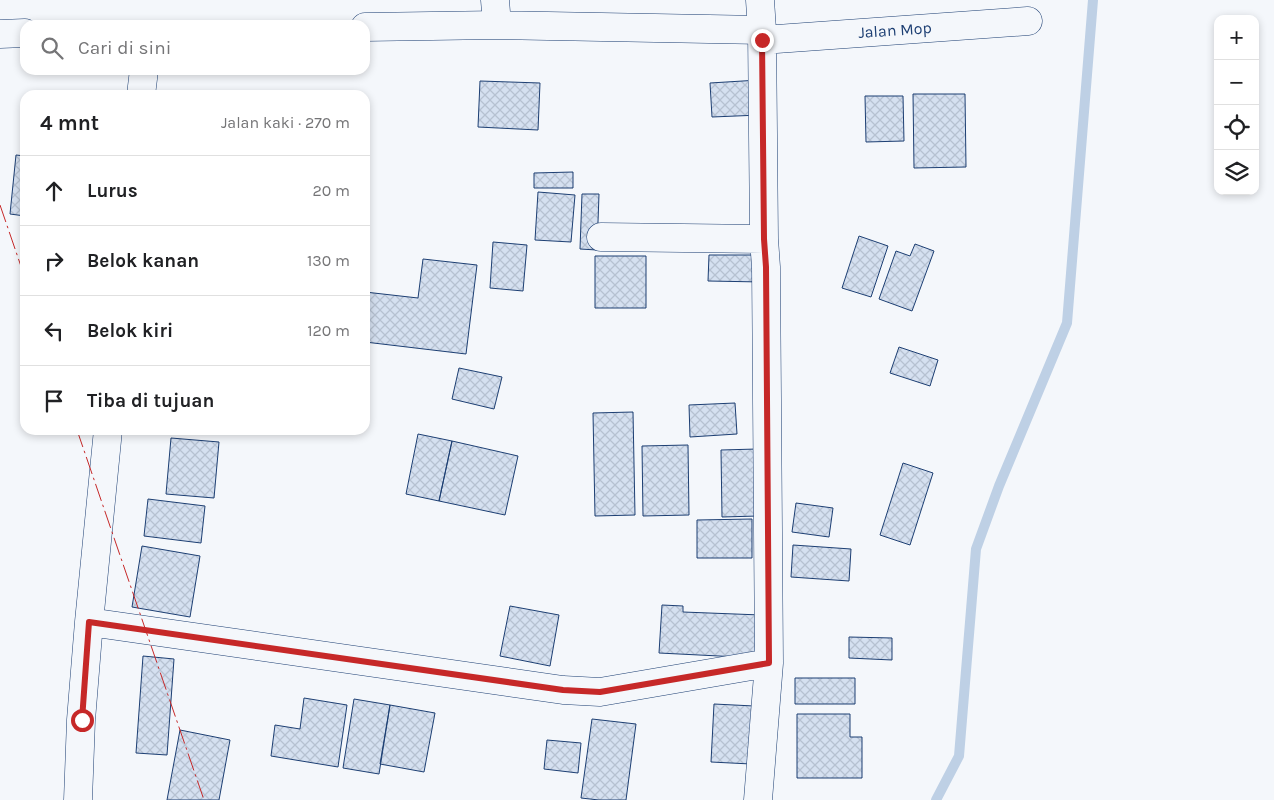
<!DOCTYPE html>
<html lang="id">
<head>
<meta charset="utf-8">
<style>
	body { margin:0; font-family:Karla,sans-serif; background:#f2f2f2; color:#202124 }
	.controls { position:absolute; right:15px; top:15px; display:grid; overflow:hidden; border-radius:10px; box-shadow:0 2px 8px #0003 }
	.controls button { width:45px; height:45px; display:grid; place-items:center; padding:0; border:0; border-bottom:1px solid #e0e0e0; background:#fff; color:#202124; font:25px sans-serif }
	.stop { position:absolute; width:15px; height:15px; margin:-11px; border:4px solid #c62828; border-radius:50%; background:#fff }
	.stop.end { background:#c62828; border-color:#fff; box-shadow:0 1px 5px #0008 }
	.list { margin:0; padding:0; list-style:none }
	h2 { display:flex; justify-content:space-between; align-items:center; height:65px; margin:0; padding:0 20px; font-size:21px }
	h2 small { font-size:16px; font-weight:400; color:#757577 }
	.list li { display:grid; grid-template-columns:32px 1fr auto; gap:15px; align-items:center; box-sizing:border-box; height:70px; padding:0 20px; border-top:1px solid #e0e0e0 }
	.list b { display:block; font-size:19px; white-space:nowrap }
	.list em { font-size:16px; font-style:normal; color:#757577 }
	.icon { flex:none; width:28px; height:28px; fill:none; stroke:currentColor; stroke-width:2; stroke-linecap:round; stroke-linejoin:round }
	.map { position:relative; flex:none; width:1274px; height:800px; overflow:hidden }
	.search { position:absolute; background:#fff; box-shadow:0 2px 8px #0003; left:20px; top:20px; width:350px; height:55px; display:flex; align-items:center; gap:12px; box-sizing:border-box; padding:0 18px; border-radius:15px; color:#757577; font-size:19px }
	.panel { position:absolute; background:#fff; box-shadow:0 2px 8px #0003; left:20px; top:90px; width:350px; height:345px; border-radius:15px }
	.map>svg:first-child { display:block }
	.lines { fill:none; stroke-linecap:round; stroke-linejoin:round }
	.stream { stroke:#bed0e5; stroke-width:10 }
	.building { fill:url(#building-cross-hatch); stroke:#1d3f73 }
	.street-casing { stroke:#1d3f73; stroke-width:29 }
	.street { stroke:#f4f7fb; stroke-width:28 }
	.power { stroke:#c62828; stroke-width:1; stroke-dasharray:18 4 2.5 4; stroke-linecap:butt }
	.route { stroke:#c62828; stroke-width:6 }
	.labels { text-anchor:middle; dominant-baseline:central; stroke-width:4; stroke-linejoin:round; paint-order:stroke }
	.street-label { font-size:16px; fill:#1d3f73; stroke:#f4f7fb }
</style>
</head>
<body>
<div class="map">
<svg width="1274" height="800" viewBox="0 0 1274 800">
	<defs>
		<pattern id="building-cross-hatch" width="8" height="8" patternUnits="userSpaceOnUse" patternTransform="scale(1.25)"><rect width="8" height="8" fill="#d5e0f0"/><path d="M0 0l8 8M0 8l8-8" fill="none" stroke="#b6c1d1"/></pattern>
	</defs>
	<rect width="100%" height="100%" fill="#f4f7fb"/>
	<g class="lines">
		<path class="stream" d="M 936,800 L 959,756 L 976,549 L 999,486 L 1067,323 L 1093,0"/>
	</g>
	<path class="building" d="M 759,80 L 760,115 L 712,117 L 710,83 Z
		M 480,81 L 540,83 L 538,130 L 478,127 Z
		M 913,94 L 965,94 L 966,167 L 914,168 Z
		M 865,96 L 903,96 L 904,141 L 866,142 Z
		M 16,155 L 25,156 L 25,216 L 10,214 Z
		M 573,172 L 573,188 L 534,188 L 534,173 Z
		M 538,192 L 575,195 L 571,242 L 535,240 Z
		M 582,194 L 599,194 L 597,250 L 580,249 Z
		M 859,236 L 888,246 L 871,297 L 842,288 Z
		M 493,242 L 527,245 L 523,291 L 490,288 Z
		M 915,244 L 934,251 L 912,311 L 879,299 L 896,251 L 910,256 Z
		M 709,255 L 763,255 L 762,282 L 708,281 Z
		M 595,256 L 646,256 L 646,308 L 595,308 Z
		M 423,259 L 477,265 L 466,354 L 365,342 L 365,292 L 418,298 Z
		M 899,347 L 938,360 L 930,386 L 890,373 Z
		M 459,368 L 502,377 L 494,409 L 452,399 Z
		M 735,403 L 737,434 L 690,437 L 689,405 Z
		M 633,412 L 635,515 L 595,516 L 593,413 Z
		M 418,434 L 452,441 L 439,501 L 406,494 Z
		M 171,438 L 219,442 L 214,498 L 166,494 Z
		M 452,441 L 518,456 L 505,515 L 439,501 Z
		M 688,445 L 689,515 L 643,516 L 642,446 Z
		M 757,449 L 758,516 L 722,517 L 721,450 Z
		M 903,463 L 933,473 L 910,545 L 880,535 Z
		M 148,499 L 205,506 L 201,543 L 144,536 Z
		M 796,503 L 833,508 L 829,537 L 792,532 Z
		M 752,519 L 752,558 L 697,558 L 697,520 Z
		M 793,545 L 851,549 L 849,581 L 791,577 Z
		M 142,546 L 200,556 L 190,617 L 132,607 Z
		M 662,605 L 683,606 L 683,612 L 761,615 L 759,658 L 659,653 Z
		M 510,606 L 559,615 L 550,666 L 500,656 Z
		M 849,637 L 892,638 L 892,660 L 849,658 Z
		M 143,656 L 174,659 L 167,755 L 136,753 Z
		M 795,678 L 855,678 L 855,704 L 795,704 Z
		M 304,698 L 347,705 L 338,767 L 271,756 L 275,725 L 300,729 Z
		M 354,699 L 390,705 L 379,774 L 343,768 Z
		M 714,704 L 754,706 L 751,764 L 711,762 Z
		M 390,705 L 435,713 L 424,772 L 380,764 Z
		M 797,714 L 850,714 L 850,737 L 862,737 L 862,778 L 797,778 Z
		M 592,719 L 636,724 L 626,800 L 599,800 L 581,798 Z
		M 180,730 L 230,740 L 219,800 L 167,800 Z
		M 547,740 L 581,743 L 578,773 L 544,769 Z"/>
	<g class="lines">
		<g class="street-casing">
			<path id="street" d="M 495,0 L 497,25
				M 365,27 L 497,25 L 762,30
				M 0,34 L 25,33
				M 762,40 L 1028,21
				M 141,95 L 144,70
				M 601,237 L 764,239
				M 89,622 L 563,690 L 600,692 L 769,663
				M 78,800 L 81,720 L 89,622 L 108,430
				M 758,800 L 769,663 L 766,267 L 764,239 L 762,30 L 760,0"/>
		</g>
		<use href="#street" class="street"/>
		<path class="power" d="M 0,205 L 25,278
			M 77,430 L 204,800"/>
	</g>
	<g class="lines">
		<path class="route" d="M 82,720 L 89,622 L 563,690 L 600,692 L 769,663 L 766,267 L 764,239 L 762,40"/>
	</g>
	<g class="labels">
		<g class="street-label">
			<text transform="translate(895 30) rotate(-4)">Jalan Mop</text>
		</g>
	</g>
</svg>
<div class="controls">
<button>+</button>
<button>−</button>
<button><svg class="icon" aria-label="locate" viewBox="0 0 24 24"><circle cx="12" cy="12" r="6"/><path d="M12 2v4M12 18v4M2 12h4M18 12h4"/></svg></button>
<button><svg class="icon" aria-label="layers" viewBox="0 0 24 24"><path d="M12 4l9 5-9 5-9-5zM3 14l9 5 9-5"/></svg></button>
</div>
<div class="stop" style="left:82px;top:720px"></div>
<div class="stop end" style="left:762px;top:40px"></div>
<div class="search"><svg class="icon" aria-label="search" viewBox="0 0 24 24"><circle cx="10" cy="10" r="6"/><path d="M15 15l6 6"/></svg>Cari di sini</div>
<section class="panel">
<h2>4 mnt<small>Jalan kaki · 270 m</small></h2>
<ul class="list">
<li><svg class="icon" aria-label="ahead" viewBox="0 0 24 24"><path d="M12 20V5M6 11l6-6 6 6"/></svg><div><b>Lurus</b></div><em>20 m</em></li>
<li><svg class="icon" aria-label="right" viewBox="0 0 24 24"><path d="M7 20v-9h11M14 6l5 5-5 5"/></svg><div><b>Belok kanan</b></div><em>130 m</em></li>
<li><svg class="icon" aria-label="left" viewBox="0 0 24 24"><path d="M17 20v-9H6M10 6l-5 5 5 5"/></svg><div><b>Belok kiri</b></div><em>120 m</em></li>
<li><svg class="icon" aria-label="arrive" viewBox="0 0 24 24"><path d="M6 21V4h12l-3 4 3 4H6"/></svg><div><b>Tiba di tujuan</b></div></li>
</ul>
</section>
</div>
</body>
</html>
